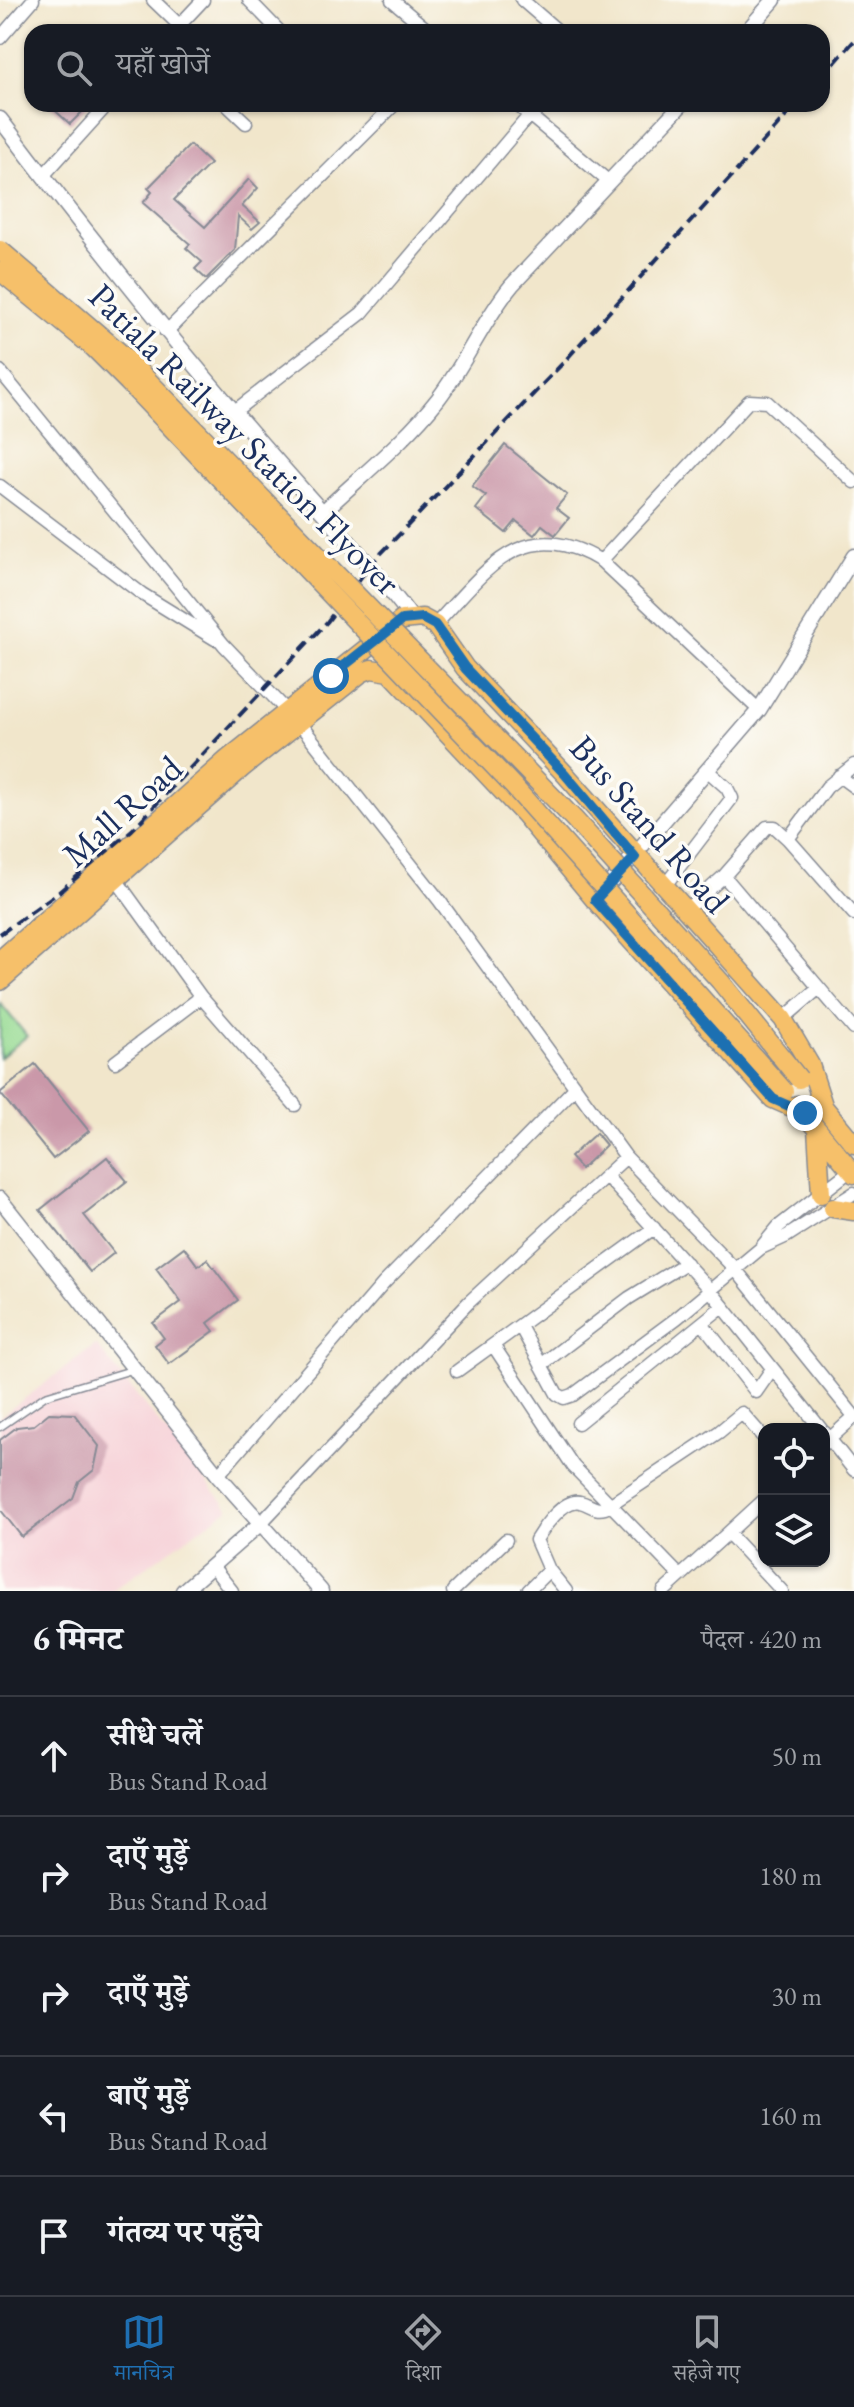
<!DOCTYPE html>
<html lang="hi">
<head>
<meta charset="utf-8">
<style>
	body { margin:0; font-family:"EB Garamond","Noto Serif Devanagari",serif; background:#242831; color:#f1f3f6 }
	.controls { position:absolute; right:24px; bottom:24px; display:grid; overflow:hidden; border-radius:16px; box-shadow:0 2px 6px #0004 }
	.controls button { width:72px; height:72px; display:grid; place-items:center; padding:0; border:0; border-bottom:2px solid #363941; background:#171b24; color:#f1f3f6; font:40px sans-serif }
	.stop { position:absolute; width:24px; height:24px; margin:-18px; border:6px solid #1f6fb2; border-radius:50%; background:#fff }
	.stop.end { background:#1f6fb2; border-color:#fff; box-shadow:0 2px 8px #0008 }
	.list { margin:0; padding:0; list-style:none }
	h2 { display:flex; justify-content:space-between; align-items:center; height:104px; margin:0; padding:0 32px; font-size:34px }
	h2 small { font-size:26px; font-weight:400; color:#9ea1a6 }
	.list li { display:grid; grid-template-columns:52px 1fr auto; gap:24px; align-items:center; box-sizing:border-box; height:120px; padding:0 32px; border-top:2px solid #363941 }
	.list b { display:block; font-size:30px; white-space:nowrap }
	.list p { margin:0; font-size:26px; white-space:nowrap; color:#9ea1a6 }
	.list em { font-size:26px; font-style:normal; color:#9ea1a6 }
	.icon { flex:none; width:44px; height:44px; fill:none; stroke:currentColor; stroke-width:2; stroke-linecap:round; stroke-linejoin:round }
	.map { position:relative; flex:none; width:854px; height:1591px; overflow:hidden }
	.search { position:absolute; background:#171b24; box-shadow:0 2px 6px #0004; left:24px; right:24px; top:24px; height:88px; display:flex; align-items:center; gap:20px; box-sizing:border-box; padding:0 28px; border-radius:24px; color:#9ea1a6; font-size:30px }
	.sheet { height:704px; background:#171b24 }
	nav { display:flex; justify-content:space-around; align-items:center; box-sizing:border-box; height:112px; border-top:2px solid #363941; background:#171b24; font-size:22px; color:#9ea1a6 }
	nav a { display:grid; justify-items:center; gap:4px }
	nav .on { color:#1f6fb2 }
	.map>svg:first-child { display:block }
	.built { fill:#f6cfd6 }
	.green { fill:#96da92; stroke:#588478; stroke-width:2 }
	.building { fill:#ca98a9 }
	.lines { fill:none; stroke-linecap:round; stroke-linejoin:round }
	.service-casing { stroke:#868a94; stroke-width:9 }
	.minor-casing { stroke:#868a94; stroke-width:15 }
	.tertiary-casing { stroke:#868a94; stroke-width:17 }
	.primary-casing { stroke:#868a94; stroke-width:21 }
	.service { stroke:#fff; stroke-width:6 }
	.minor { stroke:#fff; stroke-width:12 }
	.tertiary { stroke:#fff; stroke-width:14 }
	.primary { stroke:#f6c06b; stroke-width:18 }
	.rail { stroke:#1b2f5e; stroke-width:4; stroke-dasharray:12 6; stroke-linecap:butt }
	.primary-bridge-casing { stroke:#868a94; stroke-width:21; stroke-linecap:butt }
	.primary-bridge { stroke:#f6c06b; stroke-width:18 }
	.route { stroke:#1f6fb2; stroke-width:10 }
	.labels { text-anchor:middle; dominant-baseline:central; stroke-width:7; stroke-linejoin:round; paint-order:stroke }
	.street-label { font-size:36px; fill:#1b2f5e; stroke:#fdfcf7 }
</style>
</head>
<body>
<div class="map">
<svg width="854" height="1591" viewBox="0 0 854 1591">
	<rect width="100%" height="100%" fill="#fdfcf7"/>
	<filter id="ink" filterUnits="userSpaceOnUse"><feTurbulence type="fractalNoise" baseFrequency=".0125" numOctaves="2"/><feDisplacementMap in="SourceGraphic" scale="16" xChannelSelector="R" yChannelSelector="G"/><feConvolveMatrix kernelMatrix="1 2 1 2 8 2 1 2 1" color-interpolation-filters="sRGB"/></filter>
	<filter id="wash" filterUnits="userSpaceOnUse"><feTurbulence type="fractalNoise" baseFrequency=".006" numOctaves="4" result="noise"/><feDisplacementMap in="SourceGraphic" scale="32" xChannelSelector="R" yChannelSelector="G"/><feGaussianBlur stdDeviation="1.8" result="paint"/><feColorMatrix in="noise" values="0 0 0 0 0 0 0 0 0 0 0 0 0 0 0 0 0 1.4 0 .05"/><feComposite in="paint" operator="in"/></filter>
	<g filter="url(#wash)">
		<rect width="100%" height="100%" fill="#f1e6cb"/>
		<path class="built" d="M 96,1345 L 229,1509 L 111,1591 L 0,1591 L 0,1417 Z"/>
		<path class="green" d="M 0,1003 L 27,1036 L 0,1058 Z"/>
		<g id="blocks">
			<path class="building" d="M 48,104 L 90,104 L 70,124 Z
				M 190,145 L 210,164 L 174,200 L 205,227 L 249,179 L 258,188 L 242,206 L 260,222 L 252,229 L 238,216 L 235,250 L 206,279 L 195,269 L 202,262 L 186,248 L 190,244 L 143,203 L 152,192 L 148,188 Z
				M 505,445 L 567,495 L 556,508 L 569,518 L 555,535 L 542,525 L 534,535 L 516,521 L 506,533 L 476,509 L 486,496 L 472,486 Z
				M 35,1064 L 89,1131 L 53,1159 L 0,1093 Z
				M 596,1133 L 606,1145 L 581,1169 L 570,1157 Z
				M 107,1157 L 127,1181 L 84,1215 L 114,1253 L 90,1272 L 40,1210 Z
				M 184,1247 L 198,1266 L 207,1259 L 238,1300 L 208,1323 L 214,1331 L 169,1364 L 155,1345 L 164,1338 L 153,1323 L 181,1302 L 156,1268 Z
				M 49,1413 L 74,1414 L 99,1446 L 94,1470 L 79,1482 L 73,1498 L 22,1537 L 0,1509 L 0,1440 L 17,1427 L 34,1425 Z"/>
		</g>
	</g>
	<g filter="url(#ink)">
		<use href="#blocks" fill-opacity="0" stroke="#868a94" stroke-width="2"/>
		<g class="lines">
			<g class="service-casing">
				<path id="service" d="M 0,1427 L 45,1396 L 135,1369"/>
			</g>
			<g class="minor-casing">
				<path id="minor" d="M 153,0 L 179,25
					M 249,0 L 280,32
					M 392,0 L 430,32
					M 522,0 L 559,32
					M 173,32 L 203,0
					M 0,38 L 33,0
					M 226,104 L 246,123
					M 516,104 L 608,181
					M 43,176 L 108,104
					M 168,330 L 395,104
					M 0,371 L 224,645 L 287,711
					M 236,410 L 362,313 L 539,104
					M 0,486 L 142,594 L 215,639
					M 601,561 L 759,710
					M 435,625 C 486,571 522,513 601,561 L 749,401 L 767,402 L 854,482
					M 299,723 L 439,900 L 626,1157
					M 839,776 L 854,787
					M 788,839 L 854,914
					M 724,876 L 854,1029
					M 115,878 L 201,997 L 295,1105
					M 663,888 L 732,798 L 727,788 L 708,771
					M 684,912 L 724,876 L 767,827 L 775,827 L 788,839 L 827,787 L 854,765
					M 783,1019 L 818,989
					M 115,1062 L 201,997
					M 607,1177 L 710,1290 L 821,1429
					M 763,1245 L 778,1227 L 851,1170
					M 702,1323 L 756,1392 L 772,1369
					M 520,1326 L 557,1394 L 564,1398 L 573,1395 L 677,1318 L 761,1248 L 787,1236 L 854,1193
					M 493,1345 L 573,1466 L 680,1576
					M 541,1365 L 629,1298 L 686,1263
					M 457,1371 L 654,1228
					M 578,1423 L 723,1306
					M 824,1432 L 854,1470
					M 824,1444 L 854,1417
					M 218,1475 L 384,1283 L 574,1089
					M 261,1523 L 468,1303 L 626,1157 L 736,1270 L 854,1416
					M 728,1533 L 764,1500
					M 212,1566 L 232,1591
					M 453,1591 L 506,1540
					M 528,1591 L 549,1570
					M 566,1591 L 549,1570 L 536,1540 C 543,1528 564,1498 580,1502 C 590,1504 594,1511 605,1508 L 719,1432 L 742,1413 L 764,1438
					M 664,1591 L 728,1533 L 782,1591"/>
			</g>
			<g class="tertiary-casing">
				<path id="tertiary" d="M 746,32 L 774,0
					M 0,119 C 90,238 185,357 284,469 C 327,518 371,564 411,617
					M 323,512 C 362,475 405,441 438,399 C 466,363 483,320 512,285 L 682,104
					M 598,897 L 759,710 L 854,556
					M 0,1199 L 218,1475 L 321,1591
					M 183,1591 L 261,1523"/>
			</g>
			<g class="primary-casing">
				<path id="primary" d="M 0,960 L 228,759 L 402,620 L 422,618 L 435,625 L 465,668 L 565,774 L 783,1019 L 810,1065 L 824,1108
					M 0,981 L 242,768 L 361,673 L 371,669 L 390,672 L 524,814 L 595,900 L 773,1099 L 805,1113
					M 817,1099 L 854,1144
					M 797,1105 L 854,1174
					M 817,1129 L 821,1194
					M 833,1208 L 854,1211"/>
			</g>
			<use href="#service" class="service"/>
			<use href="#minor" class="minor"/>
			<use href="#tertiary" class="tertiary"/>
			<use href="#primary" class="primary"/>
			<path class="rail" d="M 822,77 L 854,41
				M 0,934 L 59,892 L 132,830 L 327,622 L 371,564 L 562,364 L 797,104"/>
			<g class="primary-bridge-casing">
				<path id="primary-bridge" d="M 0,250 L 126,358 L 574,819 L 720,981 L 799,1079
					M 0,271 L 94,348 L 128,382 L 514,787 L 784,1091"/>
			</g>
			<use href="#primary-bridge" class="primary-bridge"/>
		</g>
	</g>
	<g class="lines" filter="url(#ink)">
		<path class="route" d="M 331,676 L 402,620 L 422,618 L 435,625 L 465,668 L 565,774 L 635,857 L 595,900 L 773,1099 L 805,1113"/>
	</g>
	<g class="labels">
		<g class="street-label">
			<text transform="translate(245 439) rotate(45)">Patiala Railway Station Flyover</text>
			<text transform="translate(122 811) rotate(-42)">Mall Road</text>
			<text transform="translate(650 824) rotate(49)">Bus Stand Road</text>
		</g>
	</g>
</svg>
<div class="controls">
<button><svg class="icon" aria-label="locate" viewBox="0 0 24 24"><circle cx="12" cy="12" r="6"/><path d="M12 2v4M12 18v4M2 12h4M18 12h4"/></svg></button>
<button><svg class="icon" aria-label="layers" viewBox="0 0 24 24"><path d="M12 4l9 5-9 5-9-5zM3 14l9 5 9-5"/></svg></button>
</div>
<div class="stop" style="left:331px;top:676px"></div>
<div class="stop end" style="left:805px;top:1113px"></div>
<div class="search"><svg class="icon" aria-label="search" viewBox="0 0 24 24"><circle cx="10" cy="10" r="6"/><path d="M15 15l6 6"/></svg>यहाँ खोजें</div>
</div>
<section class="sheet">
<h2>6 मिनट<small>पैदल · 420 m</small></h2>
<ul class="list">
<li><svg class="icon" aria-label="ahead" viewBox="0 0 24 24"><path d="M12 20V5M6 11l6-6 6 6"/></svg><div><b>सीधे चलें</b><p>Bus Stand Road</p></div><em>50 m</em></li>
<li><svg class="icon" aria-label="right" viewBox="0 0 24 24"><path d="M7 20v-9h11M14 6l5 5-5 5"/></svg><div><b>दाएँ मुड़ें</b><p>Bus Stand Road</p></div><em>180 m</em></li>
<li><svg class="icon" aria-label="right" viewBox="0 0 24 24"><path d="M7 20v-9h11M14 6l5 5-5 5"/></svg><div><b>दाएँ मुड़ें</b></div><em>30 m</em></li>
<li><svg class="icon" aria-label="left" viewBox="0 0 24 24"><path d="M17 20v-9H6M10 6l-5 5 5 5"/></svg><div><b>बाएँ मुड़ें</b><p>Bus Stand Road</p></div><em>160 m</em></li>
<li><svg class="icon" aria-label="arrive" viewBox="0 0 24 24"><path d="M6 21V4h12l-3 4 3 4H6"/></svg><div><b>गंतव्य पर पहुँचे</b></div></li>
</ul>
</section>
<nav>
<a class="on"><svg class="icon" aria-label="map" viewBox="0 0 24 24"><path d="M3 6l6-2 6 2 6-2v14l-6 2-6-2-6 2zM9 4v14M15 6v14"/></svg>मानचित्र</a>
<a><svg class="icon" aria-label="directions" viewBox="0 0 24 24"><path d="M12 3l9 9-9 9-9-9zM9 14v-3h6M13 9l2 2-2 2"/></svg>दिशा</a>
<a><svg class="icon" aria-label="saved" viewBox="0 0 24 24"><path d="M7 4h10v16l-5-4-5 4z"/></svg>सहेजे गए</a>
</nav>
</body>
</html>
